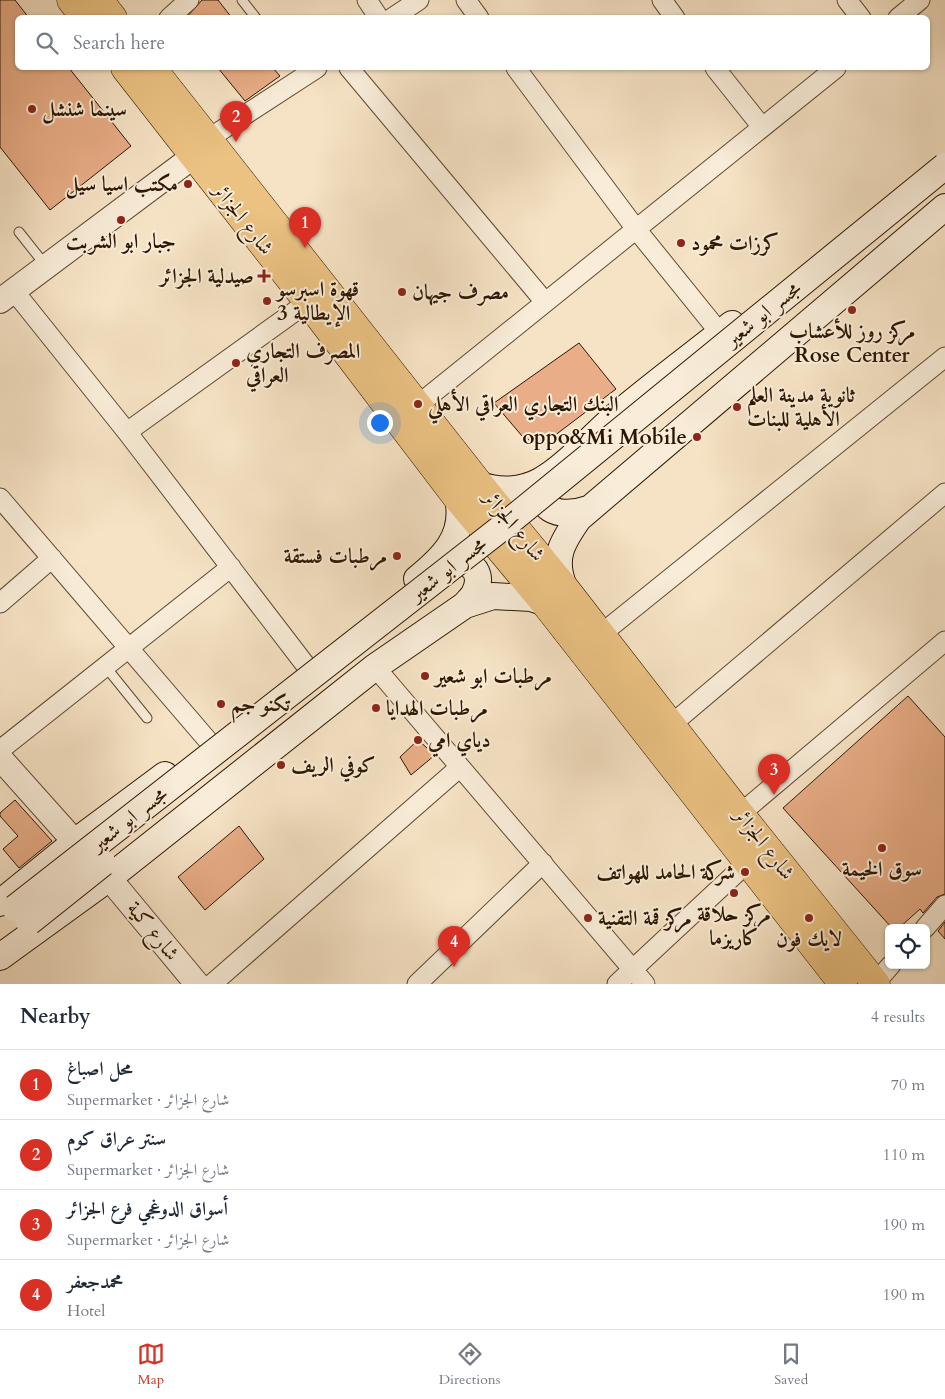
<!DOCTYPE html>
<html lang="en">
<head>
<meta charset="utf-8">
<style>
	body { margin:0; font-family:Cardo,Amiri,serif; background:#f2f2f3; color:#1f2937 }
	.controls { position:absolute; right:15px; bottom:15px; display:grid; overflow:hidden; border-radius:8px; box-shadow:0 1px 4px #0004 }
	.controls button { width:45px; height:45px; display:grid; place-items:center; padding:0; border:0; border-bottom:1px solid #e0e1e3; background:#fff; color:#1f2937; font:25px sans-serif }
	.you { position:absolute; left:379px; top:422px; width:18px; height:18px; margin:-12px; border:4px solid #fff; border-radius:50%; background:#1a73e8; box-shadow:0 0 0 8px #1a73e833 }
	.badge { display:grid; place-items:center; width:32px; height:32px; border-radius:50%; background:#d93025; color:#fff; font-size:16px; font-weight:700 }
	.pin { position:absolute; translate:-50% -41px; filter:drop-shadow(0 1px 2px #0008) }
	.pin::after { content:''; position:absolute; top:26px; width:18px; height:15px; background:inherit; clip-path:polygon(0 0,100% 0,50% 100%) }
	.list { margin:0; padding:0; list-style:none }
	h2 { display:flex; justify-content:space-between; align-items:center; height:65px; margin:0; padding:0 20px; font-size:21px }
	h2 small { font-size:16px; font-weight:400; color:#747a83 }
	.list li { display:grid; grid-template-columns:32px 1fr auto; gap:15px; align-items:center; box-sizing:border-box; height:70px; padding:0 20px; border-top:1px solid #e0e1e3 }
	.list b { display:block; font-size:19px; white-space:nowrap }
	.list p { margin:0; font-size:16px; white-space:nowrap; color:#747a83 }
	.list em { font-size:16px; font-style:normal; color:#747a83 }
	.icon { flex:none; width:28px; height:28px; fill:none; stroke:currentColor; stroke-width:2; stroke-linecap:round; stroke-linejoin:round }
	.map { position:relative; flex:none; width:945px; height:984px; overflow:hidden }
	.search { position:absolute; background:#fff; box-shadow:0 1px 4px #0004; left:15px; right:15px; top:15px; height:55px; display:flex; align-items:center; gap:12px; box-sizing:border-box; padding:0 18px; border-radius:8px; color:#747a83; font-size:19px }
	.sheet { height:345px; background:#fff }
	nav { display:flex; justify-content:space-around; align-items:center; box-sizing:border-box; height:70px; border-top:1px solid #e0e1e3; background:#fff; font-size:14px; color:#747a83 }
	nav a { display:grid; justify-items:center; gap:2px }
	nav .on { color:#d93025 }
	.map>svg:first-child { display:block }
	.building { fill:#e9ae87; stroke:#2d1600 }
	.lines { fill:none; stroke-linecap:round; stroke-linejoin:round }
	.service-casing { stroke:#5f4931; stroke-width:11 }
	.minor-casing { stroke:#5f4931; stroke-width:21 }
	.tertiary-casing { stroke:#5f4931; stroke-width:26 }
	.secondary-casing { stroke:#2d1600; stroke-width:28 }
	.primary-casing { stroke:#2d1600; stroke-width:29 }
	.service { stroke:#f9edd9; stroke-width:9 }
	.minor { stroke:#f9edd9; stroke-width:19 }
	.tertiary { stroke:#f9edd9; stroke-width:24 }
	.secondary { stroke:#f9edd9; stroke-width:26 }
	.primary { stroke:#ebc282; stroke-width:28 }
	.secondary-bridge-casing { stroke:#2d1600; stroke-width:28; stroke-linecap:butt }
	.secondary-bridge { stroke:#f9edd9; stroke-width:26 }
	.poi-dot { fill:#8f2418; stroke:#f9edd9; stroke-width:2 }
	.labels { text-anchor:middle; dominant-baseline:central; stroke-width:4; stroke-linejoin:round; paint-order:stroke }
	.poi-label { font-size:21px; font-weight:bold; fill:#2d1600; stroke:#f9edd9; text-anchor:start }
	.street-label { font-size:21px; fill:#2d1600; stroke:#f9edd9 }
</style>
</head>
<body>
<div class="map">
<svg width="945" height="984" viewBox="0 0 945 984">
	<rect width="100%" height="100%" fill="#f6e3c5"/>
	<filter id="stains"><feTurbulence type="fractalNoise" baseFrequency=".004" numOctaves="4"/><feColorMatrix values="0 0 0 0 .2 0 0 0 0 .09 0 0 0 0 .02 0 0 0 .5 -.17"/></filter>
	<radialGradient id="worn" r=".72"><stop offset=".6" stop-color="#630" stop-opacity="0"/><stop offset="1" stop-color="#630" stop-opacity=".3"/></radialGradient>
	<path class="building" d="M 0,0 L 15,0 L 29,18 L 18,18 L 18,68 L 69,68 L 131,146 L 50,210 L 0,147 Z
		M 202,0 L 218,0 L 232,18 L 186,18 Z
		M 218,68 L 273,68 L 280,76 L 245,101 Z
		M 579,343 L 616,389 L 554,436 L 536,442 L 529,440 L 522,436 L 494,403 Z
		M 908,696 L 945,737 L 945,894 L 937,897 L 923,913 L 920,909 L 899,928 L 892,928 L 783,808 Z
		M 418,740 L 435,755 L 411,775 L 400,757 Z
		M 15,800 L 52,841 L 19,868 L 3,849 L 18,836 L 0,816 L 0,813 Z
		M 239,826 L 264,859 L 205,910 L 178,877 Z
		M 945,922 L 945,939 L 938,931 Z"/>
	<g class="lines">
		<g class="service-casing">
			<path id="service" d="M 242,0 L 256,18
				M 19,232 L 46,266
				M 105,666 L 147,718"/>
		</g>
		<g class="minor-casing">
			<path id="minor" d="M 367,0 L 379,18
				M 466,0 L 479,18
				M 662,0 L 675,18
				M 847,0 L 861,18
				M 169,18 L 189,0
				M 392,18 L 419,0
				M 898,18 L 920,0
				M 349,68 L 545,302
				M 516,68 L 636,229 L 720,333
				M 715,68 L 762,127
				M 208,139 L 317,68
				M 14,291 L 127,432 L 307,667
				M 418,405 L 836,68
				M 127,432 L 308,302
				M 0,498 L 210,743
				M 0,603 L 52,558
				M 600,635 L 945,357
				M 375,667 L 645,984
				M 672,724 L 945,493
				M 0,750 L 231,567
				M 740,814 L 945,641
				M 925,928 L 945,905
				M 875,983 L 891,965
				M 212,984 L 460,767
				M 417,984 L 543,863
				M 617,984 L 747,863"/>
		</g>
		<g class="tertiary-casing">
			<path id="tertiary" d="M 0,301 L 194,156
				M 0,758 L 75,842
				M 109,878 L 197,984"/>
		</g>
		<g class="secondary-casing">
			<path id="secondary" d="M 550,475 C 530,510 559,519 588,509
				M 480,485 C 499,492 522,491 540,481 C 566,467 594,434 618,414 C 655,383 694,354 732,324
				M 441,563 C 461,556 487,566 475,592 C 473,597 468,601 465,605
				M 417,579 C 443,558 466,536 458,499
				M 564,587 C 552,558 562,542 579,518 L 945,207
				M 0,903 L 75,842 L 165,775
				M 0,957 L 109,878 L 375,667 L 465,605 L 493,596 L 531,598 L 544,602"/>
		</g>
		<g class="primary-casing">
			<path id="primary" d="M 71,0 L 85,18
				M 99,0 L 113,18
				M 125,68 L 308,302 L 458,499 L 544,602 L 843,984
				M 152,68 L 480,485 L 564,587 L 740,814 L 876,984"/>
		</g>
		<use href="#service" class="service"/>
		<use href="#minor" class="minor"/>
		<use href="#tertiary" class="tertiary"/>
		<use href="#secondary" class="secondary"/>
		<use href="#primary" class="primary"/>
		<g class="secondary-bridge-casing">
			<path id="secondary-bridge" d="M 15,908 L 500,529 L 945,166
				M 29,922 L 103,863"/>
		</g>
		<use href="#secondary-bridge" class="secondary-bridge"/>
	</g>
	<g class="poi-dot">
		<circle cx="32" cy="109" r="5"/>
		<circle cx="188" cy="184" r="5"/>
		<circle cx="121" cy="220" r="5"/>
		<circle cx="681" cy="243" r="5"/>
		<path d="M261.5 268.5h5v5h5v5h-5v5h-5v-5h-5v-5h5z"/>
		<circle cx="402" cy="292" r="5"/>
		<circle cx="267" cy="301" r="5"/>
		<circle cx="852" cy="310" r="5"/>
		<circle cx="236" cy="363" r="5"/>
		<circle cx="418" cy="404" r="5"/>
		<circle cx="737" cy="407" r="5"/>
		<circle cx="697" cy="437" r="5"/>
		<circle cx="397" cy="556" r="5"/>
		<circle cx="425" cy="676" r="5"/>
		<circle cx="221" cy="704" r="5"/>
		<circle cx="376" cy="708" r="5"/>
		<circle cx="418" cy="740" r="5"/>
		<circle cx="281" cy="765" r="5"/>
		<circle cx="882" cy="848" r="5"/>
		<circle cx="745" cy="872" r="5"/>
		<circle cx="734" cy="893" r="5"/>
		<circle cx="588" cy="918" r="5"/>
		<circle cx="809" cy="918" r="5"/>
	</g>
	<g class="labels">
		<g class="poi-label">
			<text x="42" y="109">سينما شنشل</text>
			<text x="178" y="184" text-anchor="end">مكتب اسيا سيل</text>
			<text x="121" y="241" text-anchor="middle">جبار ابو الشربت</text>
			<text x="691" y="243">كرزات محمود</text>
			<text x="254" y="276" text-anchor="end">صيدلية الجزائر</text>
			<text x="277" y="289">قهوة اسبرسو<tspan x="277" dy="24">الإيطالية 3</tspan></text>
			<text x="412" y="292">مصرف جيهان</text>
			<text x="852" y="331" text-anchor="middle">مركز روز للأعشاب<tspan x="852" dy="24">Rose Center</tspan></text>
			<text x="246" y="351">المصرف التجاري<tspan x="246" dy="24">العراقي</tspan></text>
			<text x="747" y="395">ثانوية مدينة العلم<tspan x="747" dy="24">الأهلية للبنات</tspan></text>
			<text x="428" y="404">البنك التجاري العراقي الأهلي</text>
			<text x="687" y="437" text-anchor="end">oppo&amp;Mi Mobile</text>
			<text x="387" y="556" text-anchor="end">مرطبات فستقة</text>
			<text x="435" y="676">مرطبات ابو شعير</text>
			<text x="231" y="704">تكنو جم</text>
			<text x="386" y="708">مرطبات الهدايا</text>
			<text x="428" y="740">دياي امي</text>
			<text x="291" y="765">كوفي الريف</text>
			<text x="882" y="869" text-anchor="middle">سوق الخيمة</text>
			<text x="735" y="872" text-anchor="end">شركة الحامد للهواتف</text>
			<text x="734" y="914" text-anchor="middle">مركز حلاقة<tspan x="734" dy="24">كاريزما</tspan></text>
			<text x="598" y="918">مركز قمة التقنية</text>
			<text x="809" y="939" text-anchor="middle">لايك فون</text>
		</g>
		<g class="street-label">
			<text transform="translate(243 219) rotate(52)">شارع الجزائر</text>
			<text transform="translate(763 314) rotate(-39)">مجسر ابو شعير</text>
			<text transform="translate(514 526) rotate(51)">شارع الجزائر</text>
			<text transform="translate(448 569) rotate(-38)">مجسر ابو شعير</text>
			<text transform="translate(129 819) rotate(-38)">مجسر ابو شعير</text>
			<text transform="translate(764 844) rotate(52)">شارع الجزائر</text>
			<text transform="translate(153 931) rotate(51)">شارع كية</text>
		</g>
	</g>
	<rect width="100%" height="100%" filter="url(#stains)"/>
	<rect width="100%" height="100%" fill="url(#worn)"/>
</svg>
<div class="controls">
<button><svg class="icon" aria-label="locate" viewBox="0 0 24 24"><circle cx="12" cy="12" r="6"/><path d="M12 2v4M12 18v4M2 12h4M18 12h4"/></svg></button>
</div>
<div class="you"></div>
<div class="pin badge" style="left:305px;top:248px">1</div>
<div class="pin badge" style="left:236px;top:142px">2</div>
<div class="pin badge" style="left:774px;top:795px">3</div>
<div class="pin badge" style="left:454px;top:967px">4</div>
<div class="search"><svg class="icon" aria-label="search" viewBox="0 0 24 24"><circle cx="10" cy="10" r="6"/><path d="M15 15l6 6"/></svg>Search here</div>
</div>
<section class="sheet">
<h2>Nearby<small>4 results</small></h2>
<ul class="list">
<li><span class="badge">1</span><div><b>محل اصباغ</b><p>Supermarket · شارع الجزائر</p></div><em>70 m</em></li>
<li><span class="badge">2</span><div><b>سنتر عراق كوم</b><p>Supermarket · شارع الجزائر</p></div><em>110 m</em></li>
<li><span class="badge">3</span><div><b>أسواق الدوغجي فرع الجزائر</b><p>Supermarket · شارع الجزائر</p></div><em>190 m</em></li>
<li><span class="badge">4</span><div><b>محمدجعفر</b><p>Hotel</p></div><em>190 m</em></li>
</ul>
</section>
<nav>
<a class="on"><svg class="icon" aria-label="map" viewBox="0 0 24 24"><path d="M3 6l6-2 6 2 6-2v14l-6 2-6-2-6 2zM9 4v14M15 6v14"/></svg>Map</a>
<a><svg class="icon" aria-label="directions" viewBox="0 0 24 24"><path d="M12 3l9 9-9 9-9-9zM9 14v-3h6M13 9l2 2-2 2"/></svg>Directions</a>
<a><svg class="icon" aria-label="saved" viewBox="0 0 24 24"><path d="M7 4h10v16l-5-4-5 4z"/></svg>Saved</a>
</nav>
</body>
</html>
